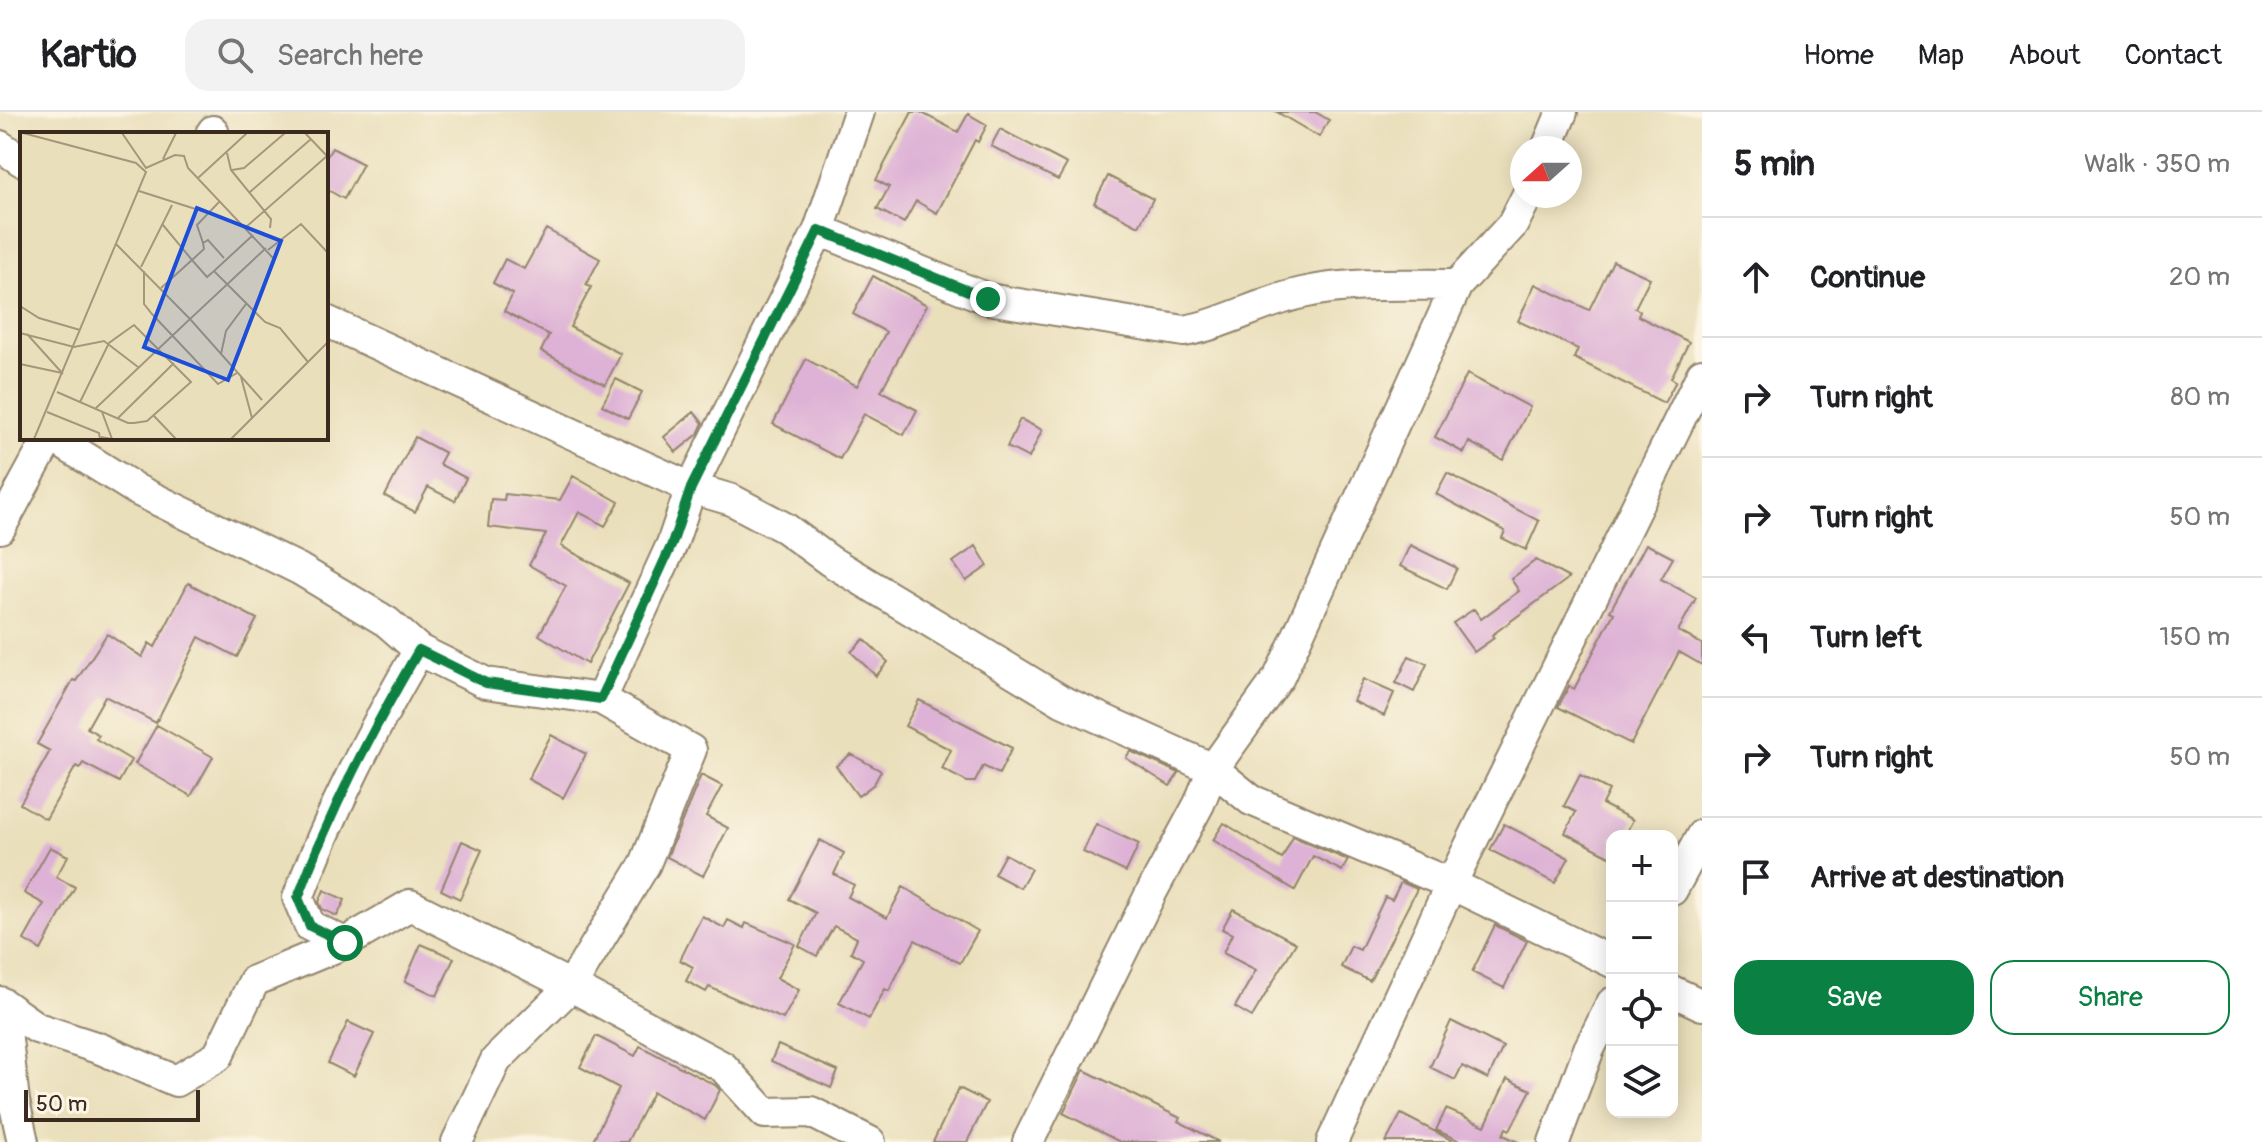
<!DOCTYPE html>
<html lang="en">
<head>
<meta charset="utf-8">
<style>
	body { margin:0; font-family:Pangolin,sans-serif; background:#f2f2f2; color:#202124 }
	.controls { position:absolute; right:24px; bottom:24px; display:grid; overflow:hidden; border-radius:16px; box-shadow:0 4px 20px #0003 }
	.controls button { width:72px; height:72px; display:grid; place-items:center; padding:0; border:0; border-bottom:2px solid #e0e0e0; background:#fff; color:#202124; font:40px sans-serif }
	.compass { position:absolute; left:1510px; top:24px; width:72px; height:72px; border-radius:50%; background:#fff; box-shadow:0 4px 20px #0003; rotate:249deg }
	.scale { position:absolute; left:24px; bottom:20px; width:176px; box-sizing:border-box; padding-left:8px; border:4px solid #3b2a1e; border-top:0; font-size:22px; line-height:28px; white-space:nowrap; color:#3b2a1e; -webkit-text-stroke:6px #fcf5e5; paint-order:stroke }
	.stop { position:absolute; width:24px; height:24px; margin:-18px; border:6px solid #0b8043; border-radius:50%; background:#fff }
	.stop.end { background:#0b8043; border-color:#fff; box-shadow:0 2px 8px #0008 }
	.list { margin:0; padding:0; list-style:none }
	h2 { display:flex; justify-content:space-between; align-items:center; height:104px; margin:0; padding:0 32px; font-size:34px }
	h2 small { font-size:26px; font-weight:400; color:#757577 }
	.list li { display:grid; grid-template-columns:52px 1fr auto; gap:24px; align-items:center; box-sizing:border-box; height:120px; padding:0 32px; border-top:2px solid #e0e0e0 }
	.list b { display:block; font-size:30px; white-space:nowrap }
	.list em { font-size:26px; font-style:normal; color:#757577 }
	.actions { display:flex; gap:16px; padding:24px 32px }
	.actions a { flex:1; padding:18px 0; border:2px solid #0b8043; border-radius:24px; text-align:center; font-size:28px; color:#0b8043 }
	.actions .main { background:#0b8043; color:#fff }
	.icon { flex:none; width:44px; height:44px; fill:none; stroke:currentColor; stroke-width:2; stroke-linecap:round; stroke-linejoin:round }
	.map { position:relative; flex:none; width:1702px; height:1030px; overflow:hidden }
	header { display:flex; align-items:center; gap:48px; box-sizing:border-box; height:112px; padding:0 40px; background:#fff; border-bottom:2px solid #e0e0e0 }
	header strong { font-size:38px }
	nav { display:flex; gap:44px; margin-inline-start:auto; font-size:28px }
	.search { width:560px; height:72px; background:#f2f2f2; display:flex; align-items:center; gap:20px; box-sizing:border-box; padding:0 28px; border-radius:24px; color:#757577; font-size:30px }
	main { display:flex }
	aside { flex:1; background:#fff }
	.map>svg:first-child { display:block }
	.building { fill:#deb2d6 }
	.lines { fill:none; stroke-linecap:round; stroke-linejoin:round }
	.minor-casing { stroke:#92846c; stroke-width:34 }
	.minor { stroke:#fff; stroke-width:30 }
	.route { stroke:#0b8043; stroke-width:10 }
	.inset-road { fill:none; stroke:#a4977c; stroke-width:2 }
	.view { fill:#1d4ed8; fill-opacity:0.15; stroke:#1d4ed8; stroke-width:4 }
	.inset-edge { fill:none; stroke:#3b2a1e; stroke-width:4 }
</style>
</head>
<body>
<header>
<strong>Kartio</strong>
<div class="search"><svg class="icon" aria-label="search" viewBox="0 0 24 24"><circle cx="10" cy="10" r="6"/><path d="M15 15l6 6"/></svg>Search here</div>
<nav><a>Home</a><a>Map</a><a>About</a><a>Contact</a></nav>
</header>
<main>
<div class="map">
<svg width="1702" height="1030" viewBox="0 0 1702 1030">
	<rect width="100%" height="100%" fill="#fcf5e5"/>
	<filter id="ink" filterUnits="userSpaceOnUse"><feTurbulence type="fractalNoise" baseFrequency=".0125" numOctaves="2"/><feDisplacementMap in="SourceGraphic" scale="16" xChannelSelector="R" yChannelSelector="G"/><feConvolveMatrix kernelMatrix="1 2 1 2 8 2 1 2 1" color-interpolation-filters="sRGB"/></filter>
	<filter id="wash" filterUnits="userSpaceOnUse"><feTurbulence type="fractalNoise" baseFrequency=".006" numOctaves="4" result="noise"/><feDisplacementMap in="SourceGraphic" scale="32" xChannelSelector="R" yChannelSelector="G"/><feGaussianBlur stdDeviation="1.8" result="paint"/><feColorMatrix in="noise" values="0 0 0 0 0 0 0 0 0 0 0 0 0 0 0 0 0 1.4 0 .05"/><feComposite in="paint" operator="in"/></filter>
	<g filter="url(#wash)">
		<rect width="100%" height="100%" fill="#eadfbb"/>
		<g id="blocks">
			<path class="building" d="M 912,0 L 920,0 L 958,20 L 968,2 L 987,13 L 978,30 L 975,28 L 937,101 L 916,89 L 904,111 L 877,97 L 889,75 L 876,68 Z
				M 1277,0 L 1315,0 L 1329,8 L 1319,25 Z
				M 1000,17 L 1067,52 L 1058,68 L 991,34 Z
				M 332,36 L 363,52 L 344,87 L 326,77 L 326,46 Z
				M 1108,64 L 1153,87 L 1139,114 L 1094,91 Z
				M 546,117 L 600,147 L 586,173 L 591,175 L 570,215 L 621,242 L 605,273 L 541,239 L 549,223 L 504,199 L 513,182 L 493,171 L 505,147 L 524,157 Z
				M 1613,149 L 1650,166 L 1635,196 L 1640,199 L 1638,204 L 1689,230 L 1671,266 L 1676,269 L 1664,291 L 1574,246 L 1578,237 L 1518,209 L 1535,172 L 1589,198 Z
				M 873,164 L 927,193 L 881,279 L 917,298 L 904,323 L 864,302 L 840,347 L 773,312 L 806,247 L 857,274 L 886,220 L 853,202 Z
				M 1467,262 L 1530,295 L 1503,348 L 1469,330 L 1464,341 L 1435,325 Z
				M 616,267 L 642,280 L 628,307 L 602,293 Z
				M 694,300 L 703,311 L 698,322 L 676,340 L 664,325 Z
				M 1020,307 L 1042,318 L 1029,346 L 1007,335 Z
				M 415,325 L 445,341 L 439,352 L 466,366 L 455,389 L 428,375 L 415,400 L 385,384 Z
				M 1447,361 L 1539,409 L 1526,438 L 1502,426 L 1505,419 L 1436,382 Z
				M 573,364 L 619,390 L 605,414 L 579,400 L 561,434 L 629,471 L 587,552 L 539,523 L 566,474 L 529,453 L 546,422 L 488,415 L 491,387 L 504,388 L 505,382 L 560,388 Z
				M 1646,432 L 1673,446 L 1661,467 L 1696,486 L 1678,519 L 1702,532 L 1702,553 L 1679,540 L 1631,632 L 1558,595 L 1569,574 L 1574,577 L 1614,501 L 1610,499 Z
				M 1410,433 L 1457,456 L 1447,477 L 1400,454 Z
				M 976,434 L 988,454 L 966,469 L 953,450 Z
				M 1536,448 L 1569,466 L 1492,523 L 1494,526 L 1474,540 L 1453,511 L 1474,497 L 1481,507 L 1519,479 L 1511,467 Z
				M 188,471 L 257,507 L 237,545 L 199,525 L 156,611 L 105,584 L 87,616 L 99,623 L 96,627 L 131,648 L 119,670 L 83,651 L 80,656 L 76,654 L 46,707 L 20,692 L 50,639 L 37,632 L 73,568 L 76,569 L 107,522 L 142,545 L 149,531 L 155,535 Z
				M 864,527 L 888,550 L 876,564 L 851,540 Z
				M 1409,544 L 1427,552 L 1414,580 L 1396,571 Z
				M 1363,567 L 1394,581 L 1384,604 L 1353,589 Z
				M 919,588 L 1012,636 L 999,662 L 983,654 L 975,670 L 967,670 L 942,657 L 951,638 L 905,614 Z
				M 157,613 L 213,645 L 191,684 L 135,652 Z
				M 551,623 L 586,642 L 563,686 L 528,667 Z
				M 1130,639 L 1179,661 L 1170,674 L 1126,646 Z
				M 851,642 L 881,659 L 874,672 L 858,684 L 836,654 Z
				M 701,663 L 722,674 L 706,704 L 728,716 L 703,764 L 667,745 Z
				M 1580,663 L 1609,678 L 1602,692 L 1633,708 L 1624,724 L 1612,724 L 1612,745 L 1565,721 L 1576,700 L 1564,694 Z
				M 1224,711 L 1282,747 L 1293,725 L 1348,748 L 1342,759 L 1313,744 L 1295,778 L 1213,728 Z
				M 1096,712 L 1139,732 L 1126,760 L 1083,740 Z
				M 1504,712 L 1569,746 L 1555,771 L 1490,738 Z
				M 820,728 L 844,741 L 834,762 L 854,773 L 848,785 L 887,806 L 903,775 L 978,819 L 960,851 L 915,828 L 889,879 L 885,877 L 869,907 L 839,891 L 863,847 L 851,840 L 857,826 L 834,814 L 817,844 L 799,834 L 816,801 L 789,787 Z
				M 462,729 L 482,738 L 460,787 L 441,778 Z
				M 50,735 L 68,744 L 56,765 L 75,775 L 41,838 L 24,828 L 44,792 L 24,781 Z
				M 1005,742 L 1031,757 L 1020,776 L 994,762 Z
				M 1401,770 L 1417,777 L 1370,869 L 1341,855 L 1351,834 L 1360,838 L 1385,785 L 1392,788 Z
				M 324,778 L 345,788 L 337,804 L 322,797 L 319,790 Z
				M 1233,797 L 1296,831 L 1252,905 L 1235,895 L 1256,858 L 1223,841 L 1232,822 L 1222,817 Z
				M 702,804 L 724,816 L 728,808 L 744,816 L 746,811 L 795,832 L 777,866 L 799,878 L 783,907 L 709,875 L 706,880 L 686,869 L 693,855 L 680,848 Z
				M 1495,813 L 1527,829 L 1504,876 L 1472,860 Z
				M 421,832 L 454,846 L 437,884 L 405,869 Z
				M 1451,909 L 1503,935 L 1488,967 L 1462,954 L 1455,968 L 1430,955 Z
				M 348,910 L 374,922 L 354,964 L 328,951 Z
				M 596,924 L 635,944 L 640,934 L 715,973 L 720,978 L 705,1008 L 653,980 L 627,1030 L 592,1030 L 619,976 L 580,955 Z
				M 778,933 L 838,959 L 831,976 L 771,949 Z
				M 1084,958 L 1180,1006 L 1178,1009 L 1219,1030 L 1120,1030 L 1063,1001 Z
				M 1507,967 L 1531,978 L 1510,1018 L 1506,1016 L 1503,1023 L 1519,1030 L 1462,1030 L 1436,1018 L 1446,997 L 1485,1014 Z
				M 959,976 L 987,990 L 967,1030 L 933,1030 Z
				M 1401,1002 L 1455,1030 L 1386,1030 Z"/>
		</g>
	</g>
	<g filter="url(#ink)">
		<use href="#blocks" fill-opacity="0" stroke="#92846c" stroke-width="2"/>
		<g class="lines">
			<g class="minor-casing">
				<path id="minor" d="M 859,0 L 819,118 L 691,376 L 672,432 L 601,587 L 691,638 L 645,752 L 571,874 L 723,955 L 765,1001 L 811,1000 L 870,1030
					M 211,22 L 213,19
					M 0,34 L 22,49
					M 1547,36 L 1562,0
					M 819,118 L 988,187 L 1184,219 C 1225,212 1261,190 1302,181 C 1352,170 1405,173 1457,173
					M 326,209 L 691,376 L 732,388 L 785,416 L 830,449 L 1062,589 L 1213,657 L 1279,565 L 1457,173 L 1513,112 L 1527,84
					M 54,326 L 137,378 L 299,457 L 387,510 L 419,538 L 486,571 L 601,587
					M 0,416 L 49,326
					M 1672,778 L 1702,723
					M 345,831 L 410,793 L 571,874 L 496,948 L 457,1030
					M 1672,879 L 1702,893
					M 0,890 L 37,916 L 101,937 L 176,969 L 218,944 L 254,869 L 345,831 L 310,814 L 298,786 C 332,696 371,621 419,538
					M 3,892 L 14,989 L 23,1030
					M 1028,1030 L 1150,783 L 1199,692 L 1213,657 L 1251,688 L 1451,772 L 1612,850
					M 1332,1030 L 1451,772 L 1702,262
					M 1554,1030 L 1589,937 L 1612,891"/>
			</g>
			<use href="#minor" class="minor"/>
		</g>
	</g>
	<g class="lines" filter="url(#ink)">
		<path class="route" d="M 345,831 L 310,814 L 298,786 C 331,697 371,620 419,538 L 486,571 L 601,587 L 672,432 L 691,376 L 819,118 L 988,187"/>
	</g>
	<g transform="translate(20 20)">
		<rect width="308" height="308" fill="#eadfbb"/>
		<path class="inset-road" d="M 3,1 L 116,31 L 126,40 L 14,307M 102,1 L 126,36 L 155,23 L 164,24 L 168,36 L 253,126M 285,1 L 308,25M 207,21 L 211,38 L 251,87 L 250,96M 143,27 L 156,1M 212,38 L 224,36 L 265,1M 178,46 L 227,1M 119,59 L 188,81M 230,60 L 291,7M 200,69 L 177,93 L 183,111 L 188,108 L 204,126M 143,93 L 172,128 L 184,117 L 183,111M 226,95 L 307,24M 248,118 L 281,92 L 308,121M 121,135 L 152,73M 124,139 L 124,172 L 132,182 L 198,252 L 217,241M 194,139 L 233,103M 141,156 L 172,128 L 187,145 L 194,139 L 245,190 L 260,196 L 288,230M 0,174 L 19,186 L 60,198M 0,201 L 54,215 L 84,209 L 118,235M 7,202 L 43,242M 201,222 L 206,199 L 226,172M 0,232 L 42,241M 221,245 L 232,286M 37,260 L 108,291 L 114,291 L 127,289 L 171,250 L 114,193 L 89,211 L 60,270M 242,268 L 170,187 L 246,116M 76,276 L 170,187 L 96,112M 27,280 L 79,301 L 80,307M 134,284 L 156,307M 98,286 L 154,231M 81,305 L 92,307 L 82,280M 211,307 L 308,210"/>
		<path class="view" d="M 177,76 L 261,109 L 208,248 L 124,215 Z"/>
		<rect width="308" height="308" class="inset-edge"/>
	</g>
</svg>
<div class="controls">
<button>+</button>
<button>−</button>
<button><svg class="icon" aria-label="locate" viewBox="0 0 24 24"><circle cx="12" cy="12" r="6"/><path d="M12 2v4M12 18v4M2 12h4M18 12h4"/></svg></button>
<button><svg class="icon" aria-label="layers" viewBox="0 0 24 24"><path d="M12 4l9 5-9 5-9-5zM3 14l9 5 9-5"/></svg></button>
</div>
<svg class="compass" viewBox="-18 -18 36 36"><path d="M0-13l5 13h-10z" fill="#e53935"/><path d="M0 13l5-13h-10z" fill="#757577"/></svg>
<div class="scale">50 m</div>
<div class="stop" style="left:345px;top:831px"></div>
<div class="stop end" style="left:988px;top:187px"></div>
</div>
<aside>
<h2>5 min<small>Walk · 350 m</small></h2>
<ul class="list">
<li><svg class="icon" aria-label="ahead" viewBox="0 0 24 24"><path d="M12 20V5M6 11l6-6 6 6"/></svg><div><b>Continue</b></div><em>20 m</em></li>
<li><svg class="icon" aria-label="right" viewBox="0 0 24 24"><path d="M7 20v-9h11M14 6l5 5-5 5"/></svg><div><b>Turn right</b></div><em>80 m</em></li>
<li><svg class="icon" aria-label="right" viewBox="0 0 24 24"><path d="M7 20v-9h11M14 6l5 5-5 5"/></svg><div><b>Turn right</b></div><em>50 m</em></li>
<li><svg class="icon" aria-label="left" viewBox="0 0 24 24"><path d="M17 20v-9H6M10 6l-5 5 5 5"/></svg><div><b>Turn left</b></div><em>150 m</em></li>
<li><svg class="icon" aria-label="right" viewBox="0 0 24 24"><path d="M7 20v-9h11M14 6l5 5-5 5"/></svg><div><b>Turn right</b></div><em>50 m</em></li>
<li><svg class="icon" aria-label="arrive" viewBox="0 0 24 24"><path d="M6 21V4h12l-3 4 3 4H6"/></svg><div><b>Arrive at destination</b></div></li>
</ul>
<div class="actions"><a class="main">Save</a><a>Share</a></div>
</aside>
</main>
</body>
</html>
